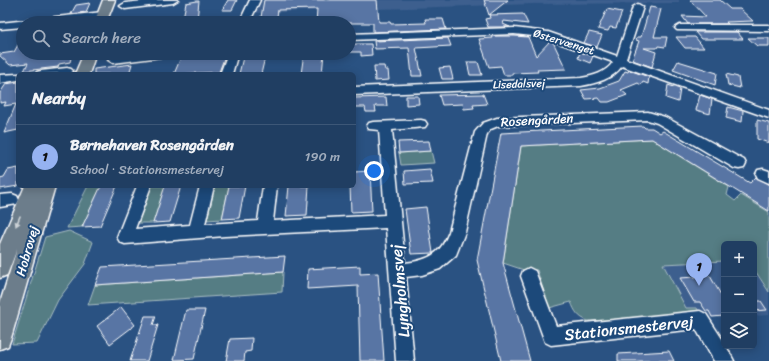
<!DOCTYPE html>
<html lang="en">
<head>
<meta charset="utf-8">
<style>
	body { margin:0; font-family:Sriracha,sans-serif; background:#2d496b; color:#f1f3f6 }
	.controls { position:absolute; right:12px; bottom:12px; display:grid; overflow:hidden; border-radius:6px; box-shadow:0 2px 10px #0003 }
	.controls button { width:36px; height:36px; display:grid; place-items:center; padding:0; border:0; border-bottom:1px solid #3d5777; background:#203e62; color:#f1f3f6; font:20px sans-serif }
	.you { position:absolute; left:374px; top:171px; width:14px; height:14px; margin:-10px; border:3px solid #fff; border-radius:50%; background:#1a73e8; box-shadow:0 0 0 6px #1a73e833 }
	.badge { display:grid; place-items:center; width:26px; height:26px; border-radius:50%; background:#95b2f1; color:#111; font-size:13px; font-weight:700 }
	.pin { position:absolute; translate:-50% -33px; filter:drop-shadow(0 1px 2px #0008) }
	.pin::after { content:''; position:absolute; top:21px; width:14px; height:12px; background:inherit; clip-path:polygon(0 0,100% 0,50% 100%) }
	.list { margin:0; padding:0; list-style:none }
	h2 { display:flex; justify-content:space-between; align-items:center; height:52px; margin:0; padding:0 16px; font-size:17px }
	h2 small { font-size:13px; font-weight:400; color:#a2aebe }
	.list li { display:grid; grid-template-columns:26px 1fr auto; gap:12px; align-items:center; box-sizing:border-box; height:64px; padding:0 16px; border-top:1px solid #3d5777 }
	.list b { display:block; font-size:15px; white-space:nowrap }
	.list p { margin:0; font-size:13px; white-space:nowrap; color:#a2aebe }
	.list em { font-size:13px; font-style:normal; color:#a2aebe }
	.icon { flex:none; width:22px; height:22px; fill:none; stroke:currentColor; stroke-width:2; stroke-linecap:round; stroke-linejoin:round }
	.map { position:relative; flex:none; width:769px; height:361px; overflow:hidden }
	.search { position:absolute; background:#203e62; box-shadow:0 2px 10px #0003; left:16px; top:16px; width:340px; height:44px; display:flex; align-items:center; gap:10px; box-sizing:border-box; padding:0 14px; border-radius:22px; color:#a2aebe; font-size:15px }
	.panel { position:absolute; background:#203e62; box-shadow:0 2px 10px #0003; left:16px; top:72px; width:340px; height:116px; border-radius:6px }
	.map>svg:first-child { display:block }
	.built { fill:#3c5f8e }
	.green { fill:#547d84; stroke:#aabec2 }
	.building { fill:#5874a4; stroke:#fff }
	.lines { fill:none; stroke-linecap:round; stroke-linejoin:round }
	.minor-casing { stroke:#fff; stroke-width:3 }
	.major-casing { stroke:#fff; stroke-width:3 }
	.minor { fill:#1f4a7a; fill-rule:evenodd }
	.major { fill:#6c7d8b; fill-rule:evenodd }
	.oneway { fill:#ccd2d6 }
	.labels { text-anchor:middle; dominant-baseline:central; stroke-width:4; stroke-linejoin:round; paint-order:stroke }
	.far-street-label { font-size:11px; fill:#fff; stroke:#1f4a7a }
	.street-label { font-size:13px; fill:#fff; stroke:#1f4a7a }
	.near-street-label { font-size:16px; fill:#fff; stroke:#1f4a7a }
</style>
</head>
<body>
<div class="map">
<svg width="769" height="361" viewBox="0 0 769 361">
	<rect width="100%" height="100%" fill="#2a5282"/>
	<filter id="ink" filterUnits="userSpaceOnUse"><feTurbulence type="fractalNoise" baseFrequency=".025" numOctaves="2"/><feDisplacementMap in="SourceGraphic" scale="8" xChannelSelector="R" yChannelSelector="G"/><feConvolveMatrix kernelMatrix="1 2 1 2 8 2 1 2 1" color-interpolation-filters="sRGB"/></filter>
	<g filter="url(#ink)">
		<path class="built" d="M 261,0 L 679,0 L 679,3 L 532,4 L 255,13 Z
			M 724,261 L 724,317 L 703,319 L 697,308 L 686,308 L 663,264 Z
			M 754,269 L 769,292 L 769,315 L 754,316 Z"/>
		<path class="green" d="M 652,139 L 729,187 L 727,195 L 735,201 L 741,195 L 769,212 L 769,292 L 754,269 L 754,244 L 724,244 L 724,261 L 663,264 L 686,308 L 697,308 L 701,315 L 588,321 C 578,317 575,312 571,302 L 549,308 L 537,270 L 524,270 L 503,263 L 521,146 Z
			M 431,151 L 434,163 L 401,165 L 399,153 Z
			M 88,186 L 101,186 L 82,227 L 67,228 Z
			M 152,186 L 165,186 L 153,223 L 138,223 Z
			M 215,186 L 229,186 L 222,219 L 207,220 Z
			M 69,231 L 93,242 L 85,264 L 58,300 L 37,343 L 12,344 L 45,237 Z
			M 283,272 L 282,292 L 88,305 L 95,285 Z"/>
		<path class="building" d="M 228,0 L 237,0 L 232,10 L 222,10 Z
			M 264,0 L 377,0 L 379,22 L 390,22 L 391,24 L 426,23 L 425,19 L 443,19 L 446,29 L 373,32 L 373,23 L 316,23 L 317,9 L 278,10 L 276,23 L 260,23 Z
			M 484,0 L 508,0 L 489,15 Z
			M 690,0 L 720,0 L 730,9 L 740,9 L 753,21 L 726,22 L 728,24 L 688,24 L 682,16 L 706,17 Z
			M 197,1 L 199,1 L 197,20 L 187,21 L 187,17 L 183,18 L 186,3 Z
			M 90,3 L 86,12 L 71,14 L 76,5 Z
			M 650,7 L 661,9 L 654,37 L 667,37 L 665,47 L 658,46 L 657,48 L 644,48 L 656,52 L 652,67 L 632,60 L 639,41 L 636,40 L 637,37 L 641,37 Z
			M 607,9 L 622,12 L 616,28 L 610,27 L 608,31 L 598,29 Z
			M 523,14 L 528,24 L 504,21 L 503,24 L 510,27 L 488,27 L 485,19 L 490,18 L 489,15 Z
			M 589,32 L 602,35 L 597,47 L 584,43 Z
			M 695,32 L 737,32 L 743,39 L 701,39 Z
			M 23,36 L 23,53 L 35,53 L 33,58 L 72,54 L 70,62 L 59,64 L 58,67 L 24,71 L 28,63 L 10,65 L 0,56 L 0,54 L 14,52 Z
			M 492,36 L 514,36 L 528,37 L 536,56 L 550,41 L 553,42 L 566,69 L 537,70 L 538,72 L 512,73 L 512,75 L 504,75 L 501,66 L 489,67 L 479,39 L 493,38 Z
			M 676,37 L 695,37 L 704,48 L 685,48 Z
			M 448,38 L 451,46 L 416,48 L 422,76 L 412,76 L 409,48 L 375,49 L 374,41 Z
			M 748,38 L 769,38 L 769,46 L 757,46 Z
			M 349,44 L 371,44 L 372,55 L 361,56 L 361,52 L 349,52 Z
			M 580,52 L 593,56 L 590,63 L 578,58 Z
			M 198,53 L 226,53 L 219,72 L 174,74 L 182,55 Z
			M 244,53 L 266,53 L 261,74 L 239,74 Z
			M 304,53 L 324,53 L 322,74 L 301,74 Z
			M 678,61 L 717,73 L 715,85 L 673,70 Z
			M 467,62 L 478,62 L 482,75 L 470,75 Z
			M 132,64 L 129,74 L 94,74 L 94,69 Z
			M 374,66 L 384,66 L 385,70 L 388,70 L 389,80 L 375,81 Z
			M 450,67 L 453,79 L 442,79 L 439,68 Z
			M 629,70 L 649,77 L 648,84 L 643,82 L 641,85 L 638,83 L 621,90 L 627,95 L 609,102 L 602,102 L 599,98 L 586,99 L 581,90 L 600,88 L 619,81 L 625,71 L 628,72 Z
			M 726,74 L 738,77 L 740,88 L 728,85 Z
			M 18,82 L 18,130 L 4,133 L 16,104 L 4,106 L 6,102 L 0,103 L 0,93 L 6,84 Z
			M 668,85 L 680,89 L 678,102 L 666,98 Z
			M 483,94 L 487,104 L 473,105 L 474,108 L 464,109 L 463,104 L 442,105 L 439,95 Z
			M 700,95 L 712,99 L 710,114 L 696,110 Z
			M 406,96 L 418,96 L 419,104 L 406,105 Z
			M 386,97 L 387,106 L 375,106 L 376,112 L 366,112 L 365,107 L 354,107 L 354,98 Z
			M 728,107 L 743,111 L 742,122 L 726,118 Z
			M 757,120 L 769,123 L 769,143 L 757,139 Z
			M 643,126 L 645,128 L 652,128 L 660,133 L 663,131 L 750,183 L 756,177 L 769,184 L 769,211 L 652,139 L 521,146 L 503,263 L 530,361 L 501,361 L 477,260 L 501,133 Z
			M 429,141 L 431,151 L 399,153 L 398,142 Z
			M 18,168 L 18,186 L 0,189 L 0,178 L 4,177 L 8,170 Z
			M 430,169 L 433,183 L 405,184 L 404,171 Z
			M 370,171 L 372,211 L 351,212 L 350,186 L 354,186 L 354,172 Z
			M 101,186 L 117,186 L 100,226 L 82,227 Z
			M 165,186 L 181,186 L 170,222 L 153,223 Z
			M 229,186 L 245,186 L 239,218 L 222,219 Z
			M 289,186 L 309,186 L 307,215 L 286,216 Z
			M 426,207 L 433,253 L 411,254 L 405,209 Z
			M 285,256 L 283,272 L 95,285 L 102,267 Z
			M 360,266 L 360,274 L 378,273 L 384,361 L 360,361 L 358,286 L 307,289 L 308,269 Z
			M 710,276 L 724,300 L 724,316 L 712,317 L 709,311 L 706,311 L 700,302 L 694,302 L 680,278 Z
			M 754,301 L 761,301 L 767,310 L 754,311 Z
			M 121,307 L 135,325 L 110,344 L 97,326 Z
			M 186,310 L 205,310 L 194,359 L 174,360 Z
			M 145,316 L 156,316 L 153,325 L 158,325 L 147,361 L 130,361 Z
			M 252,338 L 251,351 L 245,352 L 244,361 L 226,361 L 230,339 Z
			M 669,351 L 674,361 L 618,361 L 618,354 Z"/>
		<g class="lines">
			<g class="minor-casing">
				<path id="minor" d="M 151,0 L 178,0 L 173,3 L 125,9 L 120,6 L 125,3 Z
					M 250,0 L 260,0 L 249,23 L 239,23 Z
					M 638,4 L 643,7 L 626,59 L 769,110 L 769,118 L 622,66 C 613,79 597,83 581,86 L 354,95 L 354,87 L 581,78 C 593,76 606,73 613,62 L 542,37 L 514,34 L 349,40 L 349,34 L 514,28 L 548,32 L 617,56 L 633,7 Z
					M 103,12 L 108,15 L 106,17 L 56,23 L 23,23 L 23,27 L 0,29 L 0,23 Z
					M 680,25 L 769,25 L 769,31 L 677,30 L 675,28 Z
					M 144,53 L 174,53 L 169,56 L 113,63 L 108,60 L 113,57 Z
					M 228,53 L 238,53 L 232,74 L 220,74 Z
					M 67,68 L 71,69 L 73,71 L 71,73 L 35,74 L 37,72 L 41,71 Z
					M 18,74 L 18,80 L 0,83 L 0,75 L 18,74 L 20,74 Z
					M 648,112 L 665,117 L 744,160 L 746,164 L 744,168 L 739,169 L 734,168 L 657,123 L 648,120 L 498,126 L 491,129 L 487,134 L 465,232 L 456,255 L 440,269 L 422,275 L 406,277 L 414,361 L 396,361 L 386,228 L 225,236 L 125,244 L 120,242 L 117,237 L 137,186 L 151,186 L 135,229 L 190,225 L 200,186 L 214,186 L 205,224 L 258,221 L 263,186 L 277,186 L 273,221 L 385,215 L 379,130 L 369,129 L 367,126 L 369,123 L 373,122 L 421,120 L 425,121 L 427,124 L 425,127 L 392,130 L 405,263 C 429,260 440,255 449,232 L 475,132 L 483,123 L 497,118 Z
					M 763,169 L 769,171 L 769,183 L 758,178 L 756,174 L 758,170 Z
					M 12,194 L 17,196 L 19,200 L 17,204 L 0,207 L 0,195 Z
					M 529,268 L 535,271 L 556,326 L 700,311 L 706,314 L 724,342 L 724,346 L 726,346 L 734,361 L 714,361 L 696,329 L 551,345 L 545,342 L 521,276 L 523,271 Z"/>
			</g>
			<g class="major-casing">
				<path id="major" d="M 103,0 L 115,0 L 106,23 L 94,23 Z
					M 84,53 L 96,53 L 89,74 L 75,74 Z
					M 25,186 L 55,186 L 11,338 L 8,346 L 0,349 L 0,303 L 17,249 L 7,275 L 0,278 L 0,244 Z"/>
			</g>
			<use href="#minor" class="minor"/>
			<use href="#major" class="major"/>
		</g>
		<defs><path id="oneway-solid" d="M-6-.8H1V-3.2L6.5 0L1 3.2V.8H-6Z"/></defs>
		<use class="oneway" href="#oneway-solid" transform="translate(18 221) rotate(113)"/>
	</g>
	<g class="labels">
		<g class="far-street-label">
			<text transform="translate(564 42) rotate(17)">Østervænget</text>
			<text transform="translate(519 84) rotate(-2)">Lisedalsvej</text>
		</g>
		<g class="street-label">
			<text transform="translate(537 120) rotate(-3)">Rosengården</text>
			<text transform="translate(27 251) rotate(-74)">Hobrovej</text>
		</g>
		<g class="near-street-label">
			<text transform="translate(400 291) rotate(-95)">Lyngholmsvej</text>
			<text transform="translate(629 328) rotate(-6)">Stationsmestervej</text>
		</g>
	</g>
</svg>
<div class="controls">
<button>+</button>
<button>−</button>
<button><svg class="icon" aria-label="layers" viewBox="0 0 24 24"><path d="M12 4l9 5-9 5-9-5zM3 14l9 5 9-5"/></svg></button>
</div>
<div class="you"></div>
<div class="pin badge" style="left:699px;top:286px">1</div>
<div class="search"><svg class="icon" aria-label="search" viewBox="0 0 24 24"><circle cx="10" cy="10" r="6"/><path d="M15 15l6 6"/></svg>Search here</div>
<section class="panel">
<h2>Nearby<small></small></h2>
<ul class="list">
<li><span class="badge">1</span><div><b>Børnehaven Rosengården</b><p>School · Stationsmestervej</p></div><em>190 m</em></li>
</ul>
</section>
</div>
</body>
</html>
